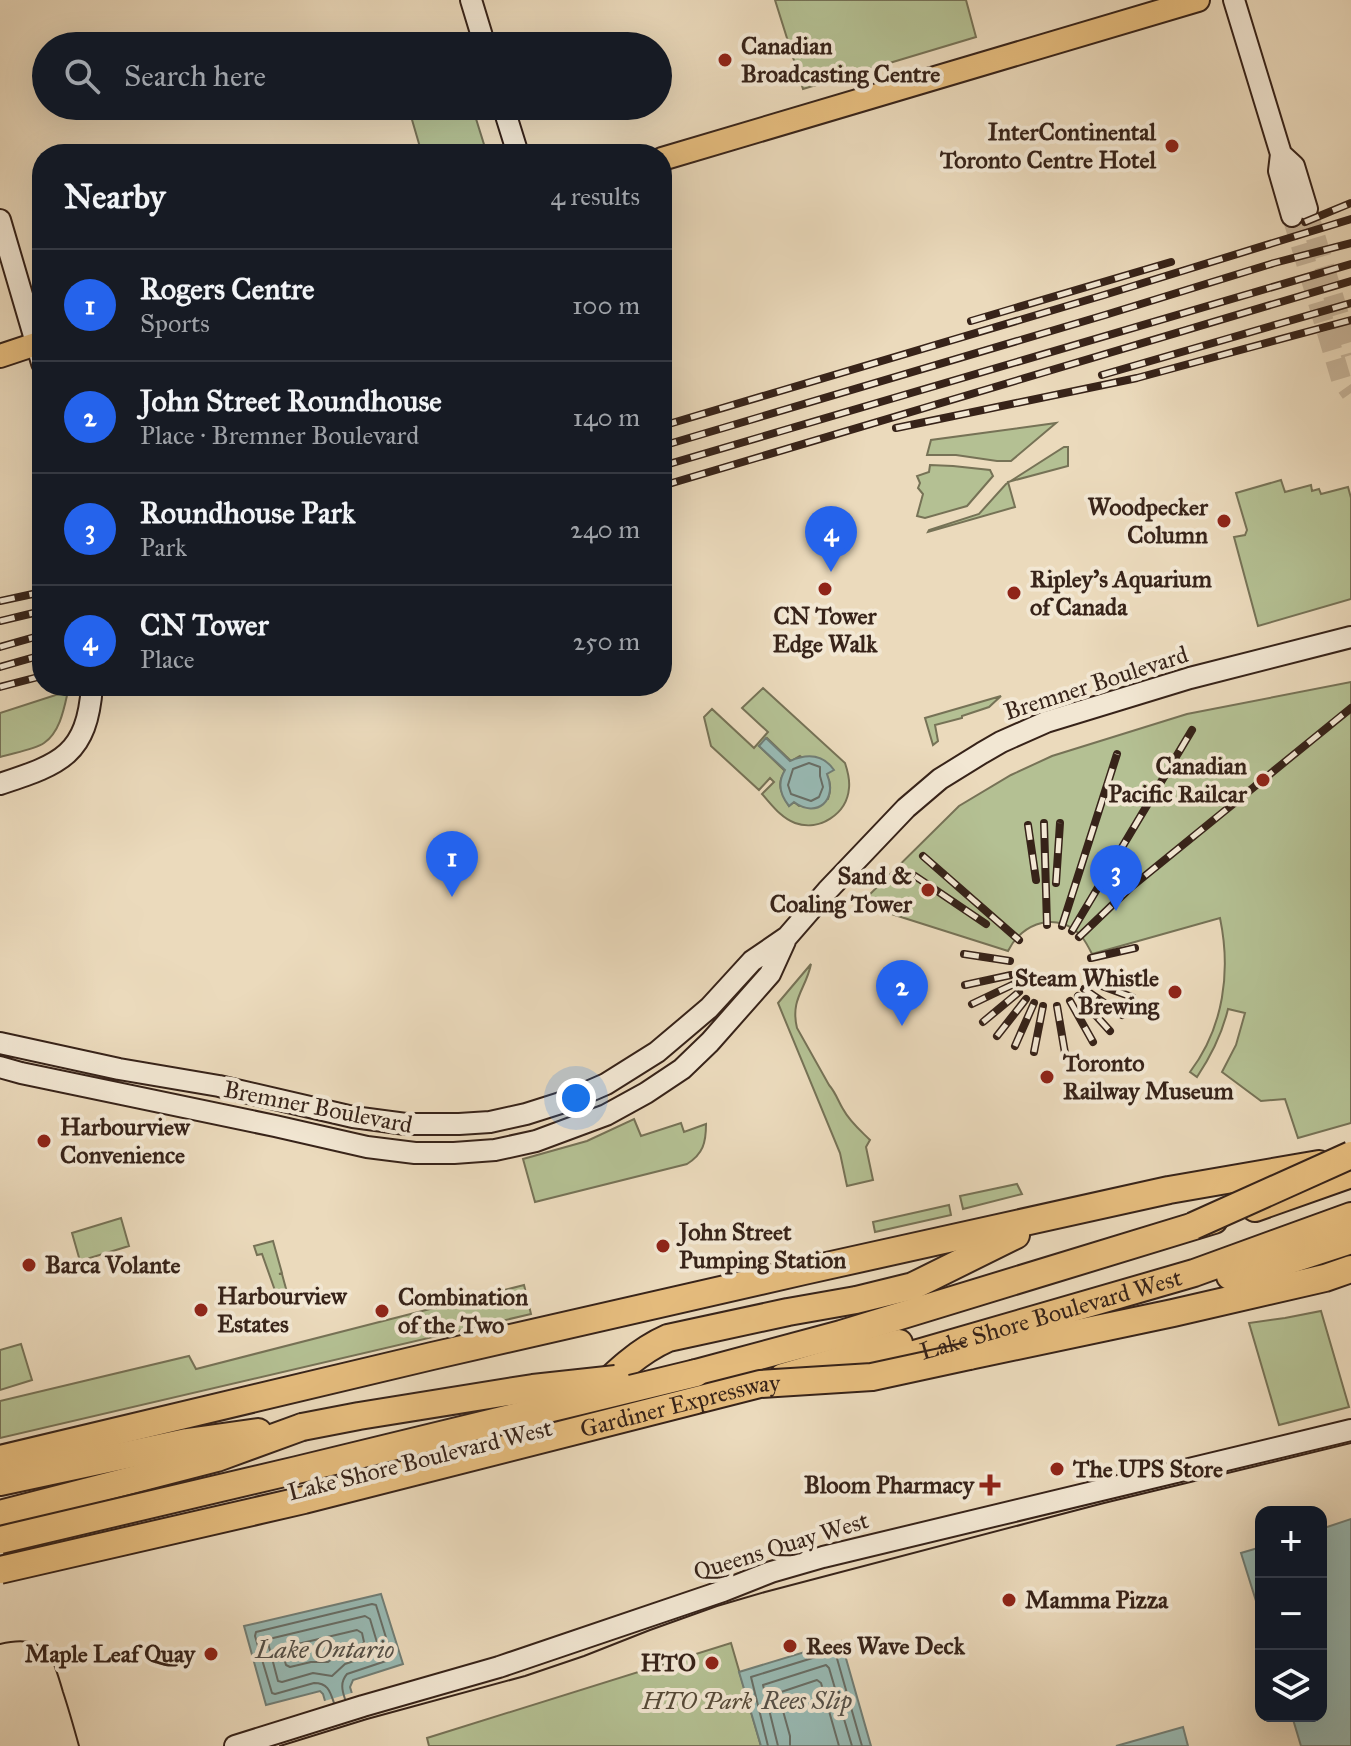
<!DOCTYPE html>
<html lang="en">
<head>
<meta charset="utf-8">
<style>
	body { margin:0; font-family:"IM FELL Great Primer",serif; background:#242831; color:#f1f3f6 }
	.controls { position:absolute; right:24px; bottom:24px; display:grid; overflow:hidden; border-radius:16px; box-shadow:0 8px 32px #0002 }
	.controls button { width:72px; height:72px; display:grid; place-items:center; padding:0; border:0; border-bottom:2px solid #363941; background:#171b24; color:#f1f3f6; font:40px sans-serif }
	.you { position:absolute; left:576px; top:1098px; width:28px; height:28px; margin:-20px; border:6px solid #fff; border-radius:50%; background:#1a73e8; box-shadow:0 0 0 12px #1a73e833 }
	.badge { display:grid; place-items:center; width:52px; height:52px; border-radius:50%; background:#2563eb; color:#fff; font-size:26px; font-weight:700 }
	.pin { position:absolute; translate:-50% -66px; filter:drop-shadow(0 2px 4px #0008) }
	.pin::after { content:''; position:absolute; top:42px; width:28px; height:24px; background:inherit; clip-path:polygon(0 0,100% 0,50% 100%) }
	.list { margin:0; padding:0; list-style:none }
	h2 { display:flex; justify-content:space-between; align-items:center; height:104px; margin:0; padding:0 32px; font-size:34px }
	h2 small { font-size:26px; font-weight:400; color:#9ea1a6 }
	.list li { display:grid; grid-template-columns:52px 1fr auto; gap:24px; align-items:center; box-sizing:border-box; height:112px; padding:0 32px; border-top:2px solid #363941 }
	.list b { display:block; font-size:30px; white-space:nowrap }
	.list p { margin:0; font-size:26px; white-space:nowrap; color:#9ea1a6 }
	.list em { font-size:26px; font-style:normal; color:#9ea1a6 }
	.icon { flex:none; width:44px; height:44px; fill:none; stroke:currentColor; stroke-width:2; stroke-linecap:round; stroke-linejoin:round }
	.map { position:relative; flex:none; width:1351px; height:1746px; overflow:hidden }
	.search { position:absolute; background:#171b24; box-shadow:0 8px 32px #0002; left:32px; top:32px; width:640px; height:88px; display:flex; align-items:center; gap:20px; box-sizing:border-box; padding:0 28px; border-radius:44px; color:#9ea1a6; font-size:30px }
	.panel { position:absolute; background:#171b24; box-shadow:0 8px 32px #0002; left:32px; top:144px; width:640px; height:552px; border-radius:32px }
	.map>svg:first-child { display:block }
	.green { fill:#b4c093; stroke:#767256; stroke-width:2; fill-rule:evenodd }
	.water { fill:#98bab4; stroke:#717e76; stroke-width:2 }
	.pier { fill:#ebdabc }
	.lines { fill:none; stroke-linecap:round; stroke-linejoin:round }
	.shore { stroke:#686e66; stroke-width:2 }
	.secondary-tunnel { stroke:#c7b59b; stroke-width:20; stroke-dasharray:20 10; stroke-linecap:butt }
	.secondary-casing { stroke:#372319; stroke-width:24 }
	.primary-casing { stroke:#372319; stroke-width:26 }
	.highway-casing { stroke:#372319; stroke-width:30 }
	.secondary { stroke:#f2e7d3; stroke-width:20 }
	.primary { stroke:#e6bd7e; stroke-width:22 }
	.highway { stroke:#e6bd7e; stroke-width:26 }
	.tram { stroke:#372319; stroke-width:2 }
	.rail-casing { stroke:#372319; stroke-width:8 }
	.rail { stroke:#f2e7d3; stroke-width:5; stroke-dasharray:15; stroke-linecap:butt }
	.highway-bridge-casing { stroke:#372319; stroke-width:30; stroke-linecap:butt }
	.highway-bridge { stroke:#e6bd7e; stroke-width:26 }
	.poi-dot { fill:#8f2418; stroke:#f2e7d3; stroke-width:3 }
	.labels { text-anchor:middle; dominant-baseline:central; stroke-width:8; stroke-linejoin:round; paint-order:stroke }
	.poi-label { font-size:24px; font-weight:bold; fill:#372319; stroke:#f2e7d3; text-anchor:start }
	.street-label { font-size:24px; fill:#372319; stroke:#f2e7d3 }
	.park-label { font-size:24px; font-style:italic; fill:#564a38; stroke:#f2e7d3 }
	.water-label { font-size:26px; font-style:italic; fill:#545048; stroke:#f2e7d3 }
</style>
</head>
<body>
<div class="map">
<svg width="1351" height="1746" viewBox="0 0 1351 1746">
	<rect width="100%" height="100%" fill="#ebdabc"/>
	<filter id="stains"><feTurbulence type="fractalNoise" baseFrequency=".0025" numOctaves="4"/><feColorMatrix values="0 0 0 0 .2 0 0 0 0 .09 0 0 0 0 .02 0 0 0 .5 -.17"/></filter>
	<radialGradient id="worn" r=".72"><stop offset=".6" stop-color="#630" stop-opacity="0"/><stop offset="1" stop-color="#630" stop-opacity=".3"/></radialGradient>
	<path class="green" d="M 775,0 L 966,0 L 976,37 L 803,89 Z
		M 408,106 L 472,106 L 487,154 L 422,154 Z
		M 1056,423 L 1011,461 L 997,461 L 956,455 L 927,455 L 931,440 Z
		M 1064,447 L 1068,447 L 1068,466 L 1008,482 L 1015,507 L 928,532 L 929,530 L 979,514 L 1006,484 Z
		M 930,465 L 953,466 L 990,470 L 993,476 L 967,506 L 925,518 L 917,516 L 923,494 L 918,488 L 920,483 L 917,476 L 929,472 Z
		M 1281,480 L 1285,492 L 1311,485 L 1312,491 L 1319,489 L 1321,494 L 1348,487 L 1351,498 L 1351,599 L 1258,626 L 1234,537 L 1245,535 L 1247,530 L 1236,493 Z
		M 1351,682 L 1351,1123 L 1298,1138 L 1285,1099 L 1261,1101 L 1222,1072 L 1236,1045 L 1245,1013 L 1228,1009 C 1222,1034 1211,1056 1197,1077 L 1190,1072 C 1224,1027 1231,971 1220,918 L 1092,954 C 1089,948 1086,942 1082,937 C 1059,910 1022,922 1008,951 L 860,904 L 959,806 L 1011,775 L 1052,756 L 1187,714 Z
		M 763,688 L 845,763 C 848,772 850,779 849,788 C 847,814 819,832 795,823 C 781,818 772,805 762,794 L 774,782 L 770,778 L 759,790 L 711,746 L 704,717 L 712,709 L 754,748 L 768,732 L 742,708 ZM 767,738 L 791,761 L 800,756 C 817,768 837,774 828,799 L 799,806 L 794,802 L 789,806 C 781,793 776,784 785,771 L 759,746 Z
		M 68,691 C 64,709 60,732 44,743 C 34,750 12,753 0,757 L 0,713 Z
		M 1001,696 L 989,707 L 962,716 L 962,718 L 935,725 L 938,741 L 933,745 L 925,718 Z
		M 811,964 C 806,989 790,999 797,1028 L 829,1085 C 836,1093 838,1101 843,1109 C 850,1122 860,1130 870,1140 L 866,1147 L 873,1180 L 847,1186 L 840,1153 L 778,1003 Z
		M 634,1119 L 641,1136 L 681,1123 L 684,1132 L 706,1124 C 706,1143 703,1154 687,1164 L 535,1202 L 523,1159 L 587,1141 Z
		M 1017,1184 L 1022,1194 L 963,1209 L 960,1196 Z
		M 949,1205 L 951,1215 L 875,1232 L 873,1222 Z
		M 121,1218 L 129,1246 L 80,1261 L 72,1233 Z
		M 273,1241 L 282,1273 L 279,1274 L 282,1274 L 288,1296 L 278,1299 L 262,1254 L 257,1255 L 254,1246 Z
		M 524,1285 L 531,1314 L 0,1438 L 0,1401 L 189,1356 L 196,1369 Z
		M 1321,1311 L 1349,1407 L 1279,1425 L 1249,1323 L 1285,1318 Z
		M 21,1344 L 32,1380 L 0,1390 L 0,1350 Z
		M 731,1643 L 761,1746 L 429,1746 L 427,1738 Z"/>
	<path class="water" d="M 766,738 L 790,761 C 808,753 823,754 834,770 L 827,774 C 838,800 817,819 794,802 L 789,806 C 780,795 777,783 785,770 L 759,746 Z
		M 1351,1519 L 1351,1746 L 1301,1746 L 1292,1716 L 1321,1716 L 1321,1529 Z
		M 1261,1547 L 1261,1617 L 1241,1553 Z
		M 381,1594 L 403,1664 L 353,1680 L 350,1687 L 368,1746 L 338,1746 L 323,1694 L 320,1691 L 266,1705 L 244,1626 Z
		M 841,1641 L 871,1746 L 761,1746 L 739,1672 Z
		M 1183,1727 L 1188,1746 L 1116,1746 Z"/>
	<path class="pier" d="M 355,1692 L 372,1746 L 334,1746 L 321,1702 Z"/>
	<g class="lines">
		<path class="shore" d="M 809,763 L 820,767 L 820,776 L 823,787 L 819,797 L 811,801 L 791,794 L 788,785 L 793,769 Z
			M 365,1616 L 370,1619 L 379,1649 L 378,1653 L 345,1664 L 332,1676 L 313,1673 L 282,1682 L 278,1681 L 268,1643 L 269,1639 Z
			M 357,1630 L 362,1633 L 364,1642 L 362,1645 L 340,1653 L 328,1662 L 311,1662 L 290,1667 L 286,1665 L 282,1651 L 285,1647 Z
			M 334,1703 C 330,1691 328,1683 314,1683 L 275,1694 L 272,1693 L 255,1636 L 256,1632 L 372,1604 L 376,1605 L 392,1657 L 389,1660 L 347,1674 C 340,1682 342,1690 345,1699
			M 768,1746 L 751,1677 L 832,1652 L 836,1655 L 862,1746
			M 778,1746 L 763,1685 L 826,1665 L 829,1668 L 852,1746
			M 790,1746 L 790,1736 L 778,1693 L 817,1680 L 821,1683 L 839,1746"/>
		<path class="secondary-tunnel" d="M 1307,209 L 1351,355
			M 1292,216 L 1341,379 L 1351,393"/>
		<g class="secondary-casing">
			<path id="secondary" d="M 471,0 L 485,46
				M 1234,0 L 1281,154 L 1279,171 L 1292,216
				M 503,106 L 518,154
				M 1281,154 L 1294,166 L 1307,209
				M 0,220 L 42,363
				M 0,784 C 60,764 87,756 92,686
				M 0,1043 L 119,1069 L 219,1086 L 353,1117 L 406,1124 L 459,1124 L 490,1122 L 526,1114 L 567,1101 L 606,1084 L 657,1052 L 709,1008 L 752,961 L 787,937 L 827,891 L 906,808 L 940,779 L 982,753 L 1001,742 L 1046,722 L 1190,678 L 1351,637
				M 0,1067 L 21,1073 L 275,1126 L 367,1147 L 415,1153 L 454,1153 L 495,1150 L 536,1141 L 606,1115 L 646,1093 L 682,1069 L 710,1042 L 770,974 L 785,941
				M 235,1746 L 363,1706 L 499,1667 L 723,1591 L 771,1572 L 823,1557 L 1351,1430"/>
		</g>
		<g class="primary-casing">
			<path id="primary" d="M 662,159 L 1198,0
				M 0,356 L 42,342"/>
		</g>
		<g class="highway-casing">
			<g id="highway">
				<path d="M 1255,1208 L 1351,1174"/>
				<path d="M 1230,1276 L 1278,1264 L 1351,1240"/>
				<path d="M 969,1356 L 1173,1313 L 1325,1278 L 1351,1269"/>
				<path id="s1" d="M 880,1364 L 1194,1273 L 1351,1216"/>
				<path d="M 696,1373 L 841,1334 L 1214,1220"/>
				<path d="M 783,1377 L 899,1343"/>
				<path d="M 562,1425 C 597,1395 625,1357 668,1338 L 788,1312 L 856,1300 L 913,1286 L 1016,1235"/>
				<path d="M 0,1459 L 432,1356 L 804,1271 L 1169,1190 L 1319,1164"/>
				<path d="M 0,1482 L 187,1442 L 258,1432"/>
				<path d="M 0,1514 L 217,1458 L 302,1427"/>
			</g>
		</g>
		<use href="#secondary" class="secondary"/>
		<use href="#primary" class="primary"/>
		<use href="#highway" class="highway"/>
		<path class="tram" d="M 0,1644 C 45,1633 52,1654 63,1692 C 69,1710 74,1728 79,1746
			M 280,1746 L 367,1719 L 525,1676 L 584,1656 L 650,1630 L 717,1606 L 765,1592 L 1104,1503 L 1351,1443"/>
		<g class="rail-casing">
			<path id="rail" d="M 1305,222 L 1351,203
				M 971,321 L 1171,262
				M 1102,375 L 1351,303
				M 662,426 L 1104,295 L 1351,219
				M 896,428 L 1137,378 L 1351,320
				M 662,446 L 1105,315 L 1274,263 L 1351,243
				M 662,466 L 1351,264
				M 662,486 L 1351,281
				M 0,601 L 42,592
				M 0,621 L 42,611
				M 0,647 L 42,635
				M 0,667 L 42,655
				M 0,687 L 42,676
				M 1044,823 L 1047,925
				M 1028,825 L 1036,880
				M 923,856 L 1019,940
				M 915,876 L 986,924
				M 1056,883 L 1060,823
				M 1062,926 L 1117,754
				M 1072,931 L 1192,730
				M 1079,937 L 1130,888 L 1351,708
				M 964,954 L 1010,961
				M 1091,958 L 1135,948
				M 1091,972 L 1136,978
				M 1088,981 L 1132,997
				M 965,985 L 1011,975
				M 1084,989 L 1122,1015
				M 1078,996 L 1110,1031
				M 1070,1001 L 1093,1042
				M 972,1004 L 1014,984
				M 1057,1006 L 1065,1053
				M 983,1022 L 1019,992
				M 997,1036 L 1026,999
				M 1015,1046 L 1034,1003
				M 1034,1052 L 1043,1006"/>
		</g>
		<use href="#rail" class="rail"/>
		<g class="highway-bridge-casing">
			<g id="highway-bridge">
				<path d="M 1193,1226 L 1351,1155"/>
				<path d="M 302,1427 L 359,1416 L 533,1388 L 616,1379"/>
				<path d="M 0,1540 L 297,1470 L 696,1373"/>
				<path id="s2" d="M 0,1570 L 304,1500 L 760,1384 L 872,1377 L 969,1356"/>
			</g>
		</g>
		<use href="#highway-bridge" class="highway-bridge"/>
	</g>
	<g class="poi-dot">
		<circle cx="725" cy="60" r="8"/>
		<circle cx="1172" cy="146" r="8"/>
		<circle cx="1224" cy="521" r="8"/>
		<circle cx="825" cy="589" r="8"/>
		<circle cx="1014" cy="593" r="8"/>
		<circle cx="1263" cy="780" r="8"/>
		<circle cx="928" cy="890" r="8"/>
		<circle cx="1175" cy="992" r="8"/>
		<circle cx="1047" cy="1077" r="8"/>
		<circle cx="44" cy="1141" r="8"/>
		<circle cx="663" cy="1246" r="8"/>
		<circle cx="29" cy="1265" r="8"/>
		<circle cx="201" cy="1310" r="8"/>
		<circle cx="382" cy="1311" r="8"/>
		<circle cx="1057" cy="1469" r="8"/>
		<path d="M986 1473h8v8h8v8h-8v8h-8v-8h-8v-8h8z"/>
		<circle cx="1009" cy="1600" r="8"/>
		<circle cx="790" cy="1646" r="8"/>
		<circle cx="211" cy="1654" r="8"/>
		<circle cx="712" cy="1663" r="8"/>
	</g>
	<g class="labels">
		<g class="poi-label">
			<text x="741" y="46">Canadian<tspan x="741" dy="28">Broadcasting Centre</tspan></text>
			<text x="1156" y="132" text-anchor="end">InterContinental<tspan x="1156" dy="28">Toronto Centre Hotel</tspan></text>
			<text x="1208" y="507" text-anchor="end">Woodpecker<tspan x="1208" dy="28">Column</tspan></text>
			<text x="1030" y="579">Ripley's Aquarium<tspan x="1030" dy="28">of Canada</tspan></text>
			<text x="825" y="616" text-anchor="middle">CN Tower<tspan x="825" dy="28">Edge Walk</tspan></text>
			<text x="1247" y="766" text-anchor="end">Canadian<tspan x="1247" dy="28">Pacific Railcar</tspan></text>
			<text x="912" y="876" text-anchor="end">Sand &amp;<tspan x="912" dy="28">Coaling Tower</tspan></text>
			<text x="1159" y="978" text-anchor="end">Steam Whistle<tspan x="1159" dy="28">Brewing</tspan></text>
			<text x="1063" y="1063">Toronto<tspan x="1063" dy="28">Railway Museum</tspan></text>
			<text x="60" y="1127">Harbourview<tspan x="60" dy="28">Convenience</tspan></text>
			<text x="679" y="1232">John Street<tspan x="679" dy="28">Pumping Station</tspan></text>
			<text x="45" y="1265">Barca Volante</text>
			<text x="217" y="1296">Harbourview<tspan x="217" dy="28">Estates</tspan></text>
			<text x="398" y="1297">Combination<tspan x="398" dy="28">of the Two</tspan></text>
			<text x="1073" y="1469">The UPS Store</text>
			<text x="974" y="1485" text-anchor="end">Bloom Pharmacy</text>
			<text x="1025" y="1600">Mamma Pizza</text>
			<text x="806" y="1646">Rees Wave Deck</text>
			<text x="195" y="1654" text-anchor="end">Maple Leaf Quay</text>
			<text x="696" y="1663" text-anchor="end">HTO</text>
		</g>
		<g class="street-label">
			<text transform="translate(1096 683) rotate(-18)">Bremner Boulevard</text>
			<text transform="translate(318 1107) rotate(11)">Bremner Boulevard</text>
			<text stroke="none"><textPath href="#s1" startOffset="178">Lake Shore Boulevard West</textPath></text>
			<text stroke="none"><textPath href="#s2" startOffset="700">Gardiner Expressway</textPath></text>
			<text transform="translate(420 1460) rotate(-14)">Lake Shore Boulevard West</text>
			<text transform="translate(781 1546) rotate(-17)">Queens Quay West</text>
		</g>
		<g class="park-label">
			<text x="697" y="1701">HTO Park</text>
		</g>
		<g class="water-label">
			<text x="325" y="1649">Lake Ontario</text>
			<text x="807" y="1700">Rees Slip</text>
		</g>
	</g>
	<rect width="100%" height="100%" filter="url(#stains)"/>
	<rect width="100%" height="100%" fill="url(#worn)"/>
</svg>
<div class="controls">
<button>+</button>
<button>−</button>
<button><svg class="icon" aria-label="layers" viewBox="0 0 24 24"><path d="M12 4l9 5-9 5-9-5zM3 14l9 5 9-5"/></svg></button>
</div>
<div class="you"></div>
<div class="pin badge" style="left:452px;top:897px">1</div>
<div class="pin badge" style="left:902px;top:1026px">2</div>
<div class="pin badge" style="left:1116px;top:911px">3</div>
<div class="pin badge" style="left:831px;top:572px">4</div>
<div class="search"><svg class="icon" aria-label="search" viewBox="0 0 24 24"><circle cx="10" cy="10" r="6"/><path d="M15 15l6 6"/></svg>Search here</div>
<section class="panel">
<h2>Nearby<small>4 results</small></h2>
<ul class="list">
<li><span class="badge">1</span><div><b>Rogers Centre</b><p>Sports</p></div><em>100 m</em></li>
<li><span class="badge">2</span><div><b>John Street Roundhouse</b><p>Place · Bremner Boulevard</p></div><em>140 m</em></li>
<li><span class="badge">3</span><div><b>Roundhouse Park</b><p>Park</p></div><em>240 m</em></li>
<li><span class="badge">4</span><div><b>CN Tower</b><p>Place</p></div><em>250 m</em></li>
</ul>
</section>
</div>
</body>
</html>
